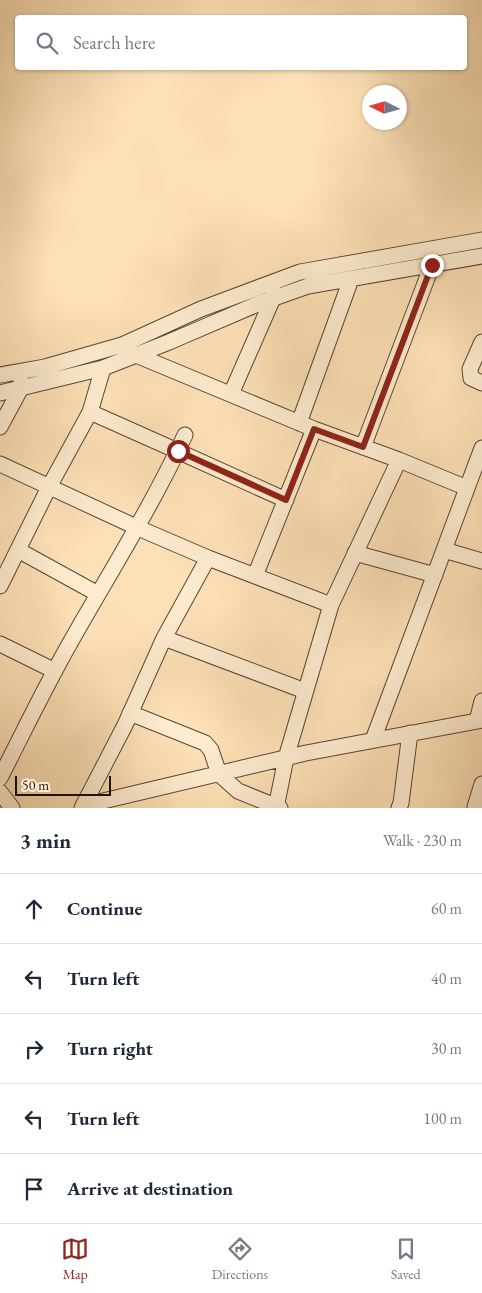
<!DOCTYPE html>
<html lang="en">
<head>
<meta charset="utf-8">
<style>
	body { margin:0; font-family:"EB Garamond",serif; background:#f6f6f7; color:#1f2937 }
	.compass { position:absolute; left:362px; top:85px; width:45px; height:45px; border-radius:50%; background:#fff; box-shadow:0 1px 4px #0004; rotate:275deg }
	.scale { position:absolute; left:15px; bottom:12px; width:96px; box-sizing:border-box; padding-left:5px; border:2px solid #22110b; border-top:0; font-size:14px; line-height:18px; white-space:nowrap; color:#22110b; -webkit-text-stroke:4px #feecd0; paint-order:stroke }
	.stop { position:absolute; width:15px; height:15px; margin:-11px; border:4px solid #8f2418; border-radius:50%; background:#fff }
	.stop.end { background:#8f2418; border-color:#fff; box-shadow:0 1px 5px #0008 }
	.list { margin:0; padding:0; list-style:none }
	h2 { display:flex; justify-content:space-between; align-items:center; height:65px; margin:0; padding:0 20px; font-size:21px }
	h2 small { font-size:16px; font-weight:400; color:#747a83 }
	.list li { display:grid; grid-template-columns:32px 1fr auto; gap:15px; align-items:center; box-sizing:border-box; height:70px; padding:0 20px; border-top:1px solid #e0e1e3 }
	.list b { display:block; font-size:19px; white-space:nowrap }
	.list em { font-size:16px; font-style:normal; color:#747a83 }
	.icon { flex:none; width:28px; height:28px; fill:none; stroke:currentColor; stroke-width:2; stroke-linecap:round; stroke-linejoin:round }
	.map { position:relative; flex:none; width:482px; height:808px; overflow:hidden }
	.search { position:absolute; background:#fff; box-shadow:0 1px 4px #0004; left:15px; right:15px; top:15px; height:55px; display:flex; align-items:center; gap:12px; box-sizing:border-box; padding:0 18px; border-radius:5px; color:#747a83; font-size:19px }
	.sheet { height:415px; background:#fff }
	nav { display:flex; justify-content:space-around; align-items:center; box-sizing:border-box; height:70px; border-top:1px solid #e0e1e3; background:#fff; font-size:14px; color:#747a83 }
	nav a { display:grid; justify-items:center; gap:2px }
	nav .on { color:#8f2418 }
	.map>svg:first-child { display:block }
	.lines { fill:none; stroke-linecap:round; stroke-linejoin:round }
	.minor-casing { stroke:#594536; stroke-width:17 }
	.minor { stroke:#feecd0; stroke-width:15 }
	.route { stroke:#8f2418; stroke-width:6 }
</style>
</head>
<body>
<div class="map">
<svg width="482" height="808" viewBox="0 0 482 808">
	<rect width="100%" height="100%" fill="#fde1b6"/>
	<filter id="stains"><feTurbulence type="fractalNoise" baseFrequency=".004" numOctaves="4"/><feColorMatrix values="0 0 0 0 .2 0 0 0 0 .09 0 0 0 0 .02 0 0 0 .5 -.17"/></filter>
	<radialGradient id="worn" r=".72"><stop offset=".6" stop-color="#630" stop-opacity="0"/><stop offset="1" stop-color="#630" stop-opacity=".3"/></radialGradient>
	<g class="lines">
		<g class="minor-casing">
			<path id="minor" d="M 482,342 L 470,369 L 471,378 L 482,383
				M 136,355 L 314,429 L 399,460 L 467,488
				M 0,375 L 45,367 L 122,345 L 201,309 L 300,272 L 482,240
				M 0,393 L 103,368 L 169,342 L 260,303 L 308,286 L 482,256
				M 231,394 L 273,298 L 274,292
				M 90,412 L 164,445 L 286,500
				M 299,423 L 351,279
				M 0,427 L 21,388 L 21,382
				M 363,447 L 432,265
				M 0,464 L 136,527 L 208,558 L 331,605
				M 18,550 L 98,594
				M 444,550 L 482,561
				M 355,553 L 435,575
				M 255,576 L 314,429
				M 0,586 L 49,487 L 90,412 L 103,368
				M 164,638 L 305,691
				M 0,644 L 55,671
				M 130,713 L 205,743 L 211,750 L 219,774 L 238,791 L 280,808
				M 477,721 L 482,701
				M 373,740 L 482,448
				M 0,778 C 23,733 45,687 70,643 C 109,574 152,506 185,435
				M 0,792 L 12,808
				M 475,807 L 482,784
				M 82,808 L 125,725 L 164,638 L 208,558
				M 85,808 L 103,801 L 306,753 L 482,720
				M 276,808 L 286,758 L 331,605 L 399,460
				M 399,808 L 401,803 L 410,733"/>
		</g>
		<use href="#minor" class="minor"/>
	</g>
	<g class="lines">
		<path class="route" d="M 178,451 L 286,500 L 314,429 L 363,447 L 432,265"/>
	</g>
	<rect width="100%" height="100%" filter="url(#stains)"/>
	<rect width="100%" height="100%" fill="url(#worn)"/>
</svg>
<svg class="compass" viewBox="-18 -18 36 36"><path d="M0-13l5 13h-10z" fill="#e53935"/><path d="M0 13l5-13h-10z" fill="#747a83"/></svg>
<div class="scale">50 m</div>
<div class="stop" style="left:178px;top:451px"></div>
<div class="stop end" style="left:432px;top:265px"></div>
<div class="search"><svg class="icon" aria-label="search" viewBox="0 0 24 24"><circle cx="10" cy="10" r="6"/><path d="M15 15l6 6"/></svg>Search here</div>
</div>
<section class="sheet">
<h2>3 min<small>Walk · 230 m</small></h2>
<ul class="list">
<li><svg class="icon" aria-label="ahead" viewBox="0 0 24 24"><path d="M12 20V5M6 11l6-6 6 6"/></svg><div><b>Continue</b></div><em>60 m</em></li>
<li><svg class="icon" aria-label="left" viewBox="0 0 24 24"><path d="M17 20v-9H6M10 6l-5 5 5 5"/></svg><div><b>Turn left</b></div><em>40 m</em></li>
<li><svg class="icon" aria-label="right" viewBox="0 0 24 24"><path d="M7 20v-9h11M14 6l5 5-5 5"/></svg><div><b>Turn right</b></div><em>30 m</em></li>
<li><svg class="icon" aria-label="left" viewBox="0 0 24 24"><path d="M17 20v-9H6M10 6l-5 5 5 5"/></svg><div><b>Turn left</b></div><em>100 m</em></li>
<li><svg class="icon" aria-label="arrive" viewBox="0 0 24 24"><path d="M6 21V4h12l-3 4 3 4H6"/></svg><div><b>Arrive at destination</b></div></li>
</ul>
</section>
<nav>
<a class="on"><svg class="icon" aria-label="map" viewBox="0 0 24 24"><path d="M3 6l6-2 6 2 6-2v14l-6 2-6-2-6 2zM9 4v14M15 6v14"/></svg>Map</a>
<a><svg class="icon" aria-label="directions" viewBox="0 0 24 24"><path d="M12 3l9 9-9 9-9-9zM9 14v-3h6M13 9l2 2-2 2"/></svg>Directions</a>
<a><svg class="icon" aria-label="saved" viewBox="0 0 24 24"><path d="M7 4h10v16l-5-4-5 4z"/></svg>Saved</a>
</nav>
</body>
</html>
